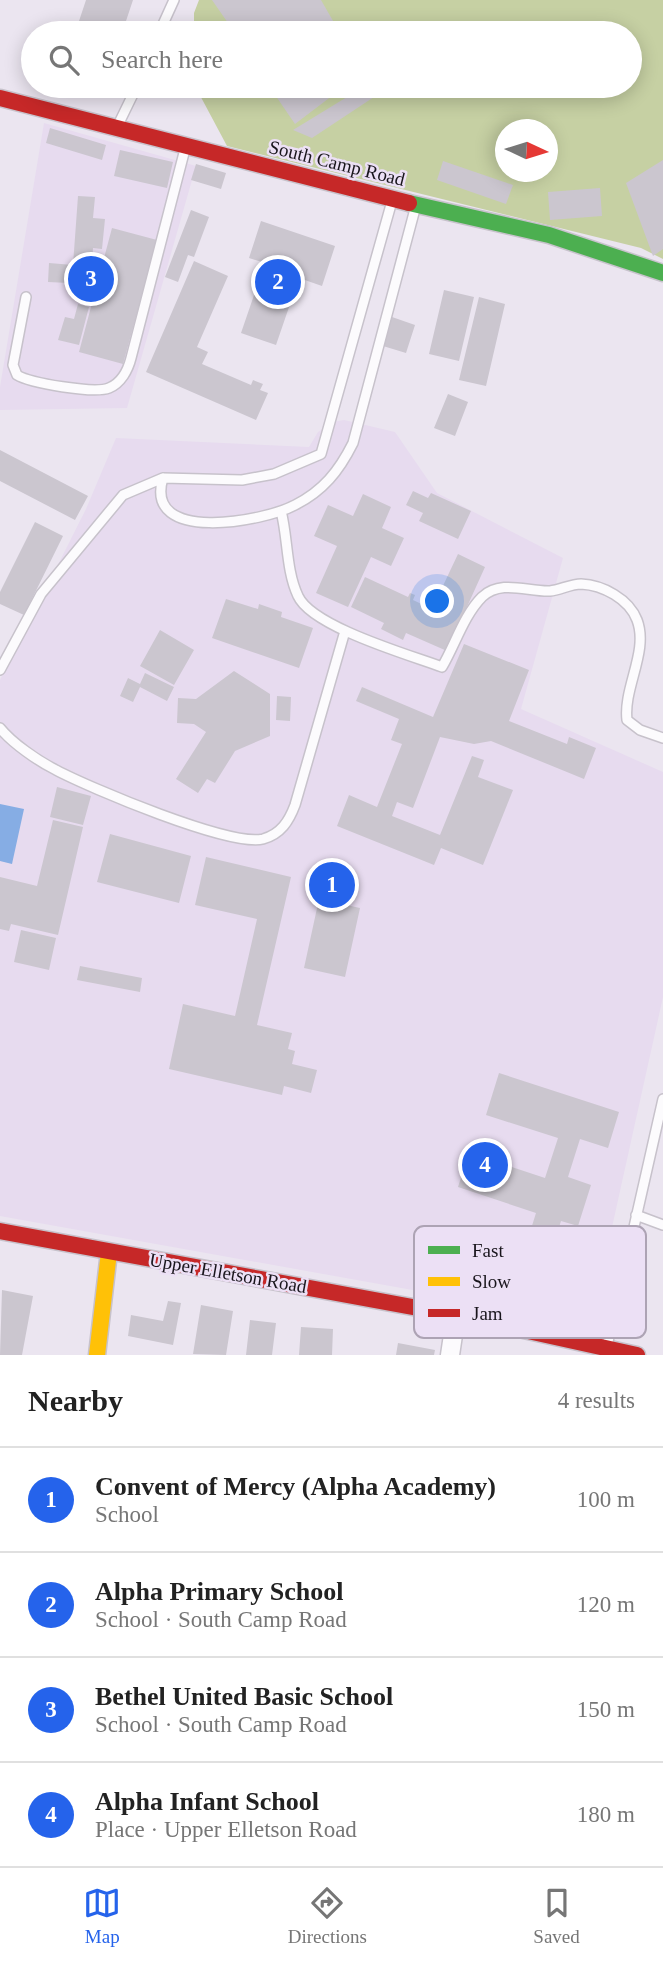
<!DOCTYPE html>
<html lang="en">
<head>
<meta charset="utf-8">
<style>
	body { margin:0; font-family:Georgia,serif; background:#f2f2f2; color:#222 }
	.compass { position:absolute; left:495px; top:119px; width:63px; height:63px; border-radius:50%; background:#fff; box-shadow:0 4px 18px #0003; rotate:94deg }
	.you { position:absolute; left:438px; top:602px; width:24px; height:24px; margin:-18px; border:5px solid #fff; border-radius:50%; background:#1a73e8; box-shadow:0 0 0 10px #1a73e833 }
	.badge { display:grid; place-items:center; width:46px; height:46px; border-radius:50%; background:#2563eb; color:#fff; font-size:23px; font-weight:700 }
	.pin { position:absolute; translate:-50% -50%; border:4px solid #fff; box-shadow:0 2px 7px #0006 }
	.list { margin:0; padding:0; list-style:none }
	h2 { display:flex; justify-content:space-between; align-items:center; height:91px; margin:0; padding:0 28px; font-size:30px }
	h2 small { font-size:23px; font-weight:400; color:#767676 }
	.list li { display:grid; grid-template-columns:46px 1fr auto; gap:21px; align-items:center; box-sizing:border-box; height:105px; padding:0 28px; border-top:2px solid #e0e0e0 }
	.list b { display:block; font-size:26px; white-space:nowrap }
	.list p { margin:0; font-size:23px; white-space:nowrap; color:#767676 }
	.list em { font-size:23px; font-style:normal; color:#767676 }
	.icon { flex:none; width:38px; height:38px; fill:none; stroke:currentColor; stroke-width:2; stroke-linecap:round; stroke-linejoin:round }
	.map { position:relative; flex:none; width:663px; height:1355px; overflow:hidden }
	.search { position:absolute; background:#fff; box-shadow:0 4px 18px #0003; left:21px; right:21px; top:21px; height:77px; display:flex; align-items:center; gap:18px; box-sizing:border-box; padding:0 24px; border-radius:38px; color:#767676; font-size:26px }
	.sheet { height:511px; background:#fff }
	nav { display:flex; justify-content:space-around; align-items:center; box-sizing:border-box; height:98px; border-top:2px solid #e0e0e0; background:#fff; font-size:19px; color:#767676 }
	nav a { display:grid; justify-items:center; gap:4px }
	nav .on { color:#2563eb }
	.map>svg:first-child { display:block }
	.built { fill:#e7dbef }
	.green { fill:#c6d0a3; fill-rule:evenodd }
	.water { fill:#86ade4 }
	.building { fill:#cbc6cf }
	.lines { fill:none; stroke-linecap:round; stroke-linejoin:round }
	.lane-casing { stroke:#c7c2cb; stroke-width:12 }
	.street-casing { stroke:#c7c2cb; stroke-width:21 }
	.fast-casing { stroke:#c7c2cb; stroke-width:19 }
	.slow-casing { stroke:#c7c2cb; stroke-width:19 }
	.jam-casing { stroke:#c7c2cb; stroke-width:19 }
	.lane { stroke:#fcfbfd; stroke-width:9 }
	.street { stroke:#fcfbfd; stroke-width:18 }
	.fast { stroke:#4caf50; stroke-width:16 }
	.slow { stroke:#ffc107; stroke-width:16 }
	.jam { stroke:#c62828; stroke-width:16 }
	.labels { text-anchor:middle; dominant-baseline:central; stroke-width:5; stroke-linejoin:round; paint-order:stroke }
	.street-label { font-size:19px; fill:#19151c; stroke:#ece0f5 }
	.key { fill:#ece0f5; stroke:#ada3b4; stroke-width:2 }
	.key-label { font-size:19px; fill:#19151c }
</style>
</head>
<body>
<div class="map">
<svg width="663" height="1355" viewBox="0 0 663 1355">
	<rect width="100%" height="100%" fill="#ebe5f0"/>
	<path class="built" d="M 44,123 L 196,166 L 127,408 L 0,410 L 0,387 Z
		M 344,420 L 395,432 L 437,493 L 563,558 L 521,709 L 663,772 L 663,997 L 591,1322 L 0,1216 L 0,680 L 86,509 L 116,438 L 309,447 L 318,432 L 333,422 Z"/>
	<path class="green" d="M 199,0 L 663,0 L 663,259 L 641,248 L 227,146 L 195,86 L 630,86 L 630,33 L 194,33 L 194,13 ZM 505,130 L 548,130 L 548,172 L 505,172 Z"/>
	<path class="water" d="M 0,804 L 24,809 L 12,864 L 0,861 Z"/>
	<path class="building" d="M 86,0 L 133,0 L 122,33 L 75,33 Z
		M 212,0 L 321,0 L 340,33 L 235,33 Z
		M 269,86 L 345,86 L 295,124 Z
		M 365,86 L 370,86 L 377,95 L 312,138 L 293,130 Z
		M 50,128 L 106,145 L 102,160 L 46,143 Z
		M 120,150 L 173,162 L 167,188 L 114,176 Z
		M 663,160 L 663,249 L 653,256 L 626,183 Z
		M 443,161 L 513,185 L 506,204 L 437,180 Z
		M 196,164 L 226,173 L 221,189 L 191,180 Z
		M 600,188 L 602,216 L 550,220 L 548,192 Z
		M 78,196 L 95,197 L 93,218 L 105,219 L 102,249 L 93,248 L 90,291 L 69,289 L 69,283 L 48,282 L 49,263 L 73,265 Z
		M 191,210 L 209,217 L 194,257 L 188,255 L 178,282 L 165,277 Z
		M 261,221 L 335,246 L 322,286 L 299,278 L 276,345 L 241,333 L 265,263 L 249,258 Z
		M 112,228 L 157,240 L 123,364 L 79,352 Z
		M 194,261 L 228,276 L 197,347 L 208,352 L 202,364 L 251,385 L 253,380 L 263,384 L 260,390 L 268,393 L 256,420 L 146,372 Z
		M 444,290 L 474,297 L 459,361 L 429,354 Z
		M 479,297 L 505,304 L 486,386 L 459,380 Z
		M 78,304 L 89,307 L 79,345 L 58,340 L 65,317 L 74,319 Z
		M 392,317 L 415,325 L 406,353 L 383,346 Z
		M 448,394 L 468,402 L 455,436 L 434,428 Z
		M 0,450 L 88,496 L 75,520 L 0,481 Z
		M 413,491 L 428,498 L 431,493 L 471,511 L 458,539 L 419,521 L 423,513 L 406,505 Z
		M 363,494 L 391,507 L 382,528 L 404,538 L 391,566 L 371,557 L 348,607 L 316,593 L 337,546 L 314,536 L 328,505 L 353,516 Z
		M 35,522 L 63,536 L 24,615 L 0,604 L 0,592 Z
		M 458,554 L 485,567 L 447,651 L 406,633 L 403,640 L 381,629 L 384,623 L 351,607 L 365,577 L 408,597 L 410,593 L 415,595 L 413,600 L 432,609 Z
		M 226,599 L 258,609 L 259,604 L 282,612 L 281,617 L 313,628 L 299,668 L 212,638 Z
		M 160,630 L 194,650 L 174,685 L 140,666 Z
		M 464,644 L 529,670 L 509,721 L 567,744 L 569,737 L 596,748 L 584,779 L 491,741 L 474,744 L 440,737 L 413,808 L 397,802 L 392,816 L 440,835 L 472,756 L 484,760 L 478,777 L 513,790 L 483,865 L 441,848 L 434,865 L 337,826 L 349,795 L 377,807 L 402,744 L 391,740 L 399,719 L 356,701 L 362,687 L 433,717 Z
		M 234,671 L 270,694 L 270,736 L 235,751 L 215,783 L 207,779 L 198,793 L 176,779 L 206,732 L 194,724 L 177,723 L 178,698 L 196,699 Z
		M 145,673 L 174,687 L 167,701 L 140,687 L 133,702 L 120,696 L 128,678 L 140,684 Z
		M 277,696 L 291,697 L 290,721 L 276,720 Z
		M 57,787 L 91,796 L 83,825 L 50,817 Z
		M 53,820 L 83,827 L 58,935 L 11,924 L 9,931 L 0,929 L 0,877 L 37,886 Z
		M 110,834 L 191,856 L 179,903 L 97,882 Z
		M 206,857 L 291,877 L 257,1025 L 292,1033 L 288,1049 L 295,1051 L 292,1064 L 317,1070 L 311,1093 L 284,1086 L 282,1095 L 169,1069 L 183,1004 L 235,1016 L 257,919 L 195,905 Z
		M 319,899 L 360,908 L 345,977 L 304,968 Z
		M 21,930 L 56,938 L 49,970 L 14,962 Z
		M 80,966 L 142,978 L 140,992 L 77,980 Z
		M 499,1073 L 619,1112 L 608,1148 L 580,1139 L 568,1177 L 591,1185 L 578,1226 L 561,1221 L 556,1237 L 531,1229 L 536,1213 L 458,1187 L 469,1153 L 545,1178 L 558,1138 L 486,1115 Z
		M 2,1290 L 33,1296 L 22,1355 L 0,1355 Z
		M 168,1301 L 181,1303 L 173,1345 L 128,1336 L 131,1315 L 163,1321 Z
		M 201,1305 L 233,1311 L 226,1355 L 193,1354 Z
		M 250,1320 L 276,1323 L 272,1355 L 246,1355 Z
		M 301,1327 L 333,1329 L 332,1355 L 299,1355 Z
		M 398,1343 L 435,1350 L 434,1355 L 396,1355 Z"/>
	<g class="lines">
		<g class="lane-casing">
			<path id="lane" d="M 159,33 L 174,0
				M 119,123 L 137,86
				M 26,297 L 13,365 L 17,375 C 30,383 94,394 109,388 C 121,383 128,370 131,358 L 185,149
				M 163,478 C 143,544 263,522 295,505 C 323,491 339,471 353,443 L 415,209
				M 281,511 C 288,538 286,571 298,596 C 312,627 410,655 442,667 C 455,645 464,615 482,597 C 501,579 528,592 550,591 C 560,590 571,584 581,584 C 603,585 629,599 637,620 C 649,651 623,688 627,720 L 640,730 L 663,738
				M 0,670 L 41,594 L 123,495 L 163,478 L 242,480 L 274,474 L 321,454 L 392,201
				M 0,728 C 12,743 38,761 56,770 C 90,788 230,847 263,839 C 281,834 289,821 295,805 L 345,631
				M 636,1215 L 663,1225
				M 607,1346 L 663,1099"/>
		</g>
		<g class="street-casing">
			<path id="street" d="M 450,1355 L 456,1315"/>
		</g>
		<g class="fast-casing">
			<path id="fast" d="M 409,203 L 549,235 L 663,273"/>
		</g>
		<g class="slow-casing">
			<path id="slow" d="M 97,1355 L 109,1252"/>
		</g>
		<g class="jam-casing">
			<path id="jam" d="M 0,98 L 409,203
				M 0,1231 L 456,1315 L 637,1355"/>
		</g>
		<use href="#lane" class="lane"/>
		<use href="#street" class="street"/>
		<use href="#fast" class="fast"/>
		<use href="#slow" class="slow"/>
		<use href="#jam" class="jam"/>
	</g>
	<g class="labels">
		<g class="street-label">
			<text transform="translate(337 163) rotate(14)">South Camp Road</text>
			<text transform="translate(228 1273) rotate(10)">Upper Elletson Road</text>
		</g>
	</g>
	<rect x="414" y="1226" width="232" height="112" rx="10" class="key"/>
	<rect x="428" y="1246" width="32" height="8" fill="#4caf50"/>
	<rect x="428" y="1277" width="32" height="9" fill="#ffc107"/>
	<rect x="428" y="1309" width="32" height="8" fill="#c62828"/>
	<g class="key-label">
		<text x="472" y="1257">Fast</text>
		<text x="472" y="1288">Slow</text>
		<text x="472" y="1320">Jam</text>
	</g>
</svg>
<svg class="compass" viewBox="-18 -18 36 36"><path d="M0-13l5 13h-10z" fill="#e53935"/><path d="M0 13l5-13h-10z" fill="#767676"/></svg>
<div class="you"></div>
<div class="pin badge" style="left:332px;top:885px">1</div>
<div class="pin badge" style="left:278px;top:282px">2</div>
<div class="pin badge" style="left:91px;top:279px">3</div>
<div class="pin badge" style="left:485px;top:1165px">4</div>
<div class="search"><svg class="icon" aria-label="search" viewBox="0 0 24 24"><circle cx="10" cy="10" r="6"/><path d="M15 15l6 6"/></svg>Search here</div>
</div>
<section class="sheet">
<h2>Nearby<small>4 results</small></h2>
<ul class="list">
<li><span class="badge">1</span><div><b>Convent of Mercy (Alpha Academy)</b><p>School</p></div><em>100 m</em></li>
<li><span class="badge">2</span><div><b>Alpha Primary School</b><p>School · South Camp Road</p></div><em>120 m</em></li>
<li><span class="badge">3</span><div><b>Bethel United Basic School</b><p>School · South Camp Road</p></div><em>150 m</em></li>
<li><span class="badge">4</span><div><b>Alpha Infant School</b><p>Place · Upper Elletson Road</p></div><em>180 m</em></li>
</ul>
</section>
<nav>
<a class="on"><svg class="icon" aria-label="map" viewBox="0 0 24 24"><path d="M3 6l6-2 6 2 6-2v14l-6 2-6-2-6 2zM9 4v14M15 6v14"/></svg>Map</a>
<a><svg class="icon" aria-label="directions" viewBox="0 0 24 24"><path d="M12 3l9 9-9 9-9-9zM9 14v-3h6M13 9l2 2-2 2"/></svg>Directions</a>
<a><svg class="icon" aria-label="saved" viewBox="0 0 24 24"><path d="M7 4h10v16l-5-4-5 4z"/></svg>Saved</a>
</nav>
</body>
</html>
